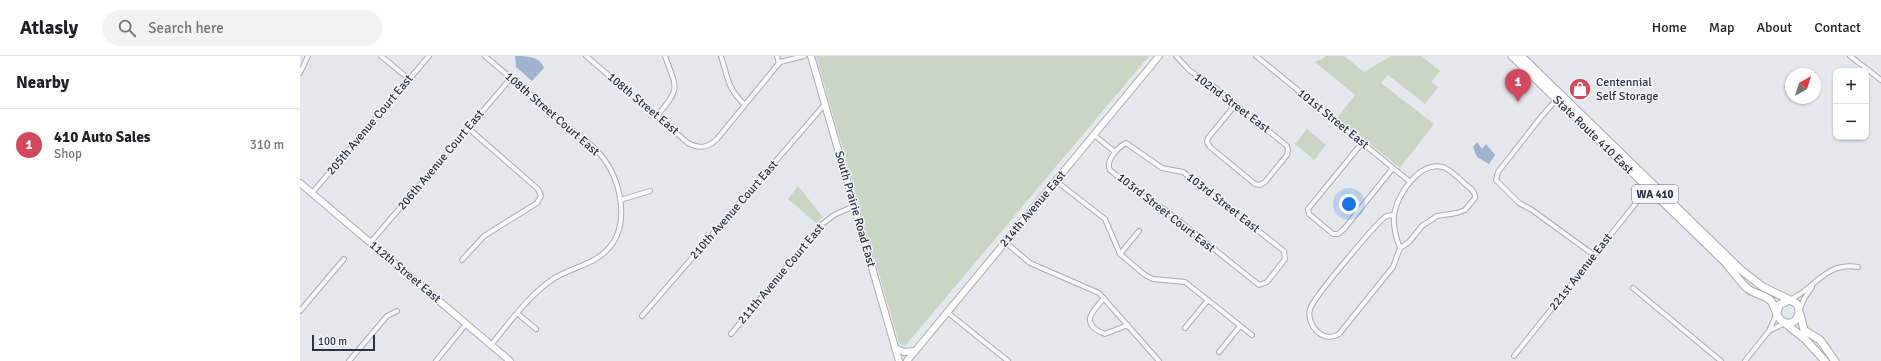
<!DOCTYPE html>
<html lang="en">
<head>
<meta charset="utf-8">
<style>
	body { margin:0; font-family:Signika,sans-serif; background:#f2f2f2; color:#202124 }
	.controls { position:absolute; right:12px; top:12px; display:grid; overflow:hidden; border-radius:8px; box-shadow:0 1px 3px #0004 }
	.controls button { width:36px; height:36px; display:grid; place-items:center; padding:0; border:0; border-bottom:1px solid #e0e0e0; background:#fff; color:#202124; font:20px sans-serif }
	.compass { position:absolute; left:1485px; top:12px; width:36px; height:36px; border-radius:50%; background:#fff; box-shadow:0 1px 3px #0004; rotate:39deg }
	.scale { position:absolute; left:12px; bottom:10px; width:63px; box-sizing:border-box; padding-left:4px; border:2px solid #2b3445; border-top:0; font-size:11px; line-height:14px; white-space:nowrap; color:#2b3445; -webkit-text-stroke:3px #f4f6f9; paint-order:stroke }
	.you { position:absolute; left:1049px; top:148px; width:14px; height:14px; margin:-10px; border:3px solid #fff; border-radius:50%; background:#1a73e8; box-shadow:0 0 0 6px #1a73e833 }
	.badge { display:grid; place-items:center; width:26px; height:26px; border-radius:50%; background:#d1495b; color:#fff; font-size:13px; font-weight:700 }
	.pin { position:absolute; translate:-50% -33px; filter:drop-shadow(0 1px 2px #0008) }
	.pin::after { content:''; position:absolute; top:21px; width:14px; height:12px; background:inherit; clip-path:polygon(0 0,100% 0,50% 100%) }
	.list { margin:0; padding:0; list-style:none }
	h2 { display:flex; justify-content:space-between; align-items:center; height:52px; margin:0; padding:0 16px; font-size:17px }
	h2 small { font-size:13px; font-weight:400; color:#757577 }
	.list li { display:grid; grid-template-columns:26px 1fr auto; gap:12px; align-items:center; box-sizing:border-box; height:72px; padding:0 16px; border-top:1px solid #e0e0e0 }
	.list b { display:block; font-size:15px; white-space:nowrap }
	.list p { margin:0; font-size:13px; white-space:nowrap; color:#757577 }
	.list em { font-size:13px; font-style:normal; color:#757577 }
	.icon { flex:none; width:22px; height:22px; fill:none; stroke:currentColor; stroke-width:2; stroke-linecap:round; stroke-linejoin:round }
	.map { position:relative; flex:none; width:1581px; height:305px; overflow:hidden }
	header { display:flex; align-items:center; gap:24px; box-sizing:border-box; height:56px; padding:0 20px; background:#fff; border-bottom:1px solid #e0e0e0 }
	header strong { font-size:19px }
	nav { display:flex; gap:22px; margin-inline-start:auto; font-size:14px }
	.search { width:280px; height:36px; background:#f2f2f2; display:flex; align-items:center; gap:10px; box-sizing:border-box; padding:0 14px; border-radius:22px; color:#757577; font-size:15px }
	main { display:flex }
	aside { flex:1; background:#fff }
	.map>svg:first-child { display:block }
	.green { fill:#c9d6c5 }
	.water { fill:#9fb4cc }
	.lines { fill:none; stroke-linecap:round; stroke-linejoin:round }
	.street-casing { stroke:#a9aeb7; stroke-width:6 }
	.secondary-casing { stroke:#a9aeb7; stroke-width:8 }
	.primary-casing { stroke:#a3abb8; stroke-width:9 }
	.street { stroke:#f7f8fa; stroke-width:4 }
	.secondary { stroke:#fff; stroke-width:6 }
	.primary { stroke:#fff; stroke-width:7 }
	.labels { text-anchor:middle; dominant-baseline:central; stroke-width:3; stroke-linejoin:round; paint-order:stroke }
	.shield { fill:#f4f6f9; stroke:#676e7b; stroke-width:1 }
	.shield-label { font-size:11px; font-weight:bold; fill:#2b3445 }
	.poi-label { font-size:12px; fill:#2b3445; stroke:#f4f6f9; text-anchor:start }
	.street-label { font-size:12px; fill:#2b3445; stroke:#f4f6f9 }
</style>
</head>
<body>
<header>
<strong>Atlasly</strong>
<div class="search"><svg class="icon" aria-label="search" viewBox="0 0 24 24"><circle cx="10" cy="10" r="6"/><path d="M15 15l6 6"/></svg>Search here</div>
<nav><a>Home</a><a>Map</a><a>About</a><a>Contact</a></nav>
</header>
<main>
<aside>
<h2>Nearby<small></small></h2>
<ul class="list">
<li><span class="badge">1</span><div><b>410 Auto Sales</b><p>Shop</p></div><em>310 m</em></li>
</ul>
</aside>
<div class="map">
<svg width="1581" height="305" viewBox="0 0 1581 305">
	<rect width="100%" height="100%" fill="#e4e7ec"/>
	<path class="green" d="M 516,0 L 849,0 L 605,290 L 599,287 Z
		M 1025,0 L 1044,0 L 1064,16 L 1091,0 L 1122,0 L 1140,15 L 1131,26 L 1138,31 L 1125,48 L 1088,19 L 1081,27 L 1134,68 L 1100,112 L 1037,62 L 1055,39 L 1015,6 L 1024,2 Z
		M 1007,73 L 1026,89 L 1014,104 L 995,88 Z
		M 498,130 L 523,161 L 516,167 L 488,143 Z"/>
	<path class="water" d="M 215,0 C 226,0 240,0 244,12 L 232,25 L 216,11 Z
		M 1177,86 L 1182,93 L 1186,88 L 1195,99 L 1189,108 L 1177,101 L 1173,91 Z"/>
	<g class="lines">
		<g class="street-casing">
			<path id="street" d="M 81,0 L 109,23
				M 185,0 C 212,23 239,46 266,69 C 277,78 291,87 300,98 C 321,123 332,170 306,195 C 292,209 270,212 253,223 C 228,240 210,266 191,289
				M 286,0 L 388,87 C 399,93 408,92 417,83 L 480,6 L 504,0
				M 421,0 C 428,22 427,32 445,49
				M 477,0 L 479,8
				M 876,0 L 890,15 L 912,29 L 987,90 L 988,94 L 987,99 L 965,126 L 960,129 L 955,128 L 910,91 L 907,86 L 908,82 L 936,48
				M 956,0 L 1109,125
				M 1550,0 L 1581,24
				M 0,17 L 8,0
				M 1258,42 L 1241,61 L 1198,116 L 1196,124 L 1219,147 L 1232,154 L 1294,199
				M 357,60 C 381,31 377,34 365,0
				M 794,79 L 815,96
				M 826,87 L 862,112 L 883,116 L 887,119 L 984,195 L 985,203 L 967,226 L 959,229 L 864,153 L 848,145 L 810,114 C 805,105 818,91 826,87 Z
				M 1062,87 L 1008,153 L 1009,158 L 1033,178 L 1038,178 L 1044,173 L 1093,112
				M 756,125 L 805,163 L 820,198 L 845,219 L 853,223 L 885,226 L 952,279
				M 12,137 L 129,0
				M 320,144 L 350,135
				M 1094,159 C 1091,159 1088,159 1085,161 C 1074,170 1013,242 1010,253 C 1006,269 1023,288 1039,278 L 1093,211 L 1100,192 L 1109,186 L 1122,170 L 1137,160 L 1157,157 L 1165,154 L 1175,142 C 1176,136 1170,132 1165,128 C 1159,122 1151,114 1143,111 C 1119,105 1097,139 1094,159 C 1093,169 1096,183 1100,192
				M 705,186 L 730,207 L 799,237 L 859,305
				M 70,187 L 211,22
				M 820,198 L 839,175
				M 162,204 L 184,180 L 237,147 L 241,140 L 238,133 L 168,72
				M 1333,232 L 1421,305
				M 804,242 C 792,256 779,268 805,278 L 828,269
				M 1490,244 C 1494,241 1499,239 1503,236 C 1521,222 1532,207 1558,211
				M 1500,253 L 1504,243 L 1512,231
				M 0,255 L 44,203
				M 647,256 L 708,305
				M 1477,257 L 1469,275 L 1485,267
				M 218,258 L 236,273
				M 342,260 L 525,48
				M 885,272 L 908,244
				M 431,278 L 521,169 L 534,159 L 554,150
				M 919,296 L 940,270
				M 1214,300 L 1348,132
				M 49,305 L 87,260 L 97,255
				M 136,305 L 166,268
				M 1445,305 L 1469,275"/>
		</g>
		<g class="secondary-casing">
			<path id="secondary" d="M 511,0 L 599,305
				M 0,127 L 210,305
				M 595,292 L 604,296 L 615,295
				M 607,305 L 859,0"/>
		</g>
		<g class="primary-casing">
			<path id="primary" d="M 1212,0 L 1424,205 C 1432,214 1439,225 1448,233 C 1455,238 1464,239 1470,244 C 1476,250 1475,260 1482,265 C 1494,273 1504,257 1496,247 L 1489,244 L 1479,249 L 1477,257
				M 1221,0 L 1441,214 L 1463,231 L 1490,244
				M 1500,258 L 1504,274 L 1520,284 L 1535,305
				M 1485,267 L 1505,283 L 1525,305"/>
		</g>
		<use href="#street" class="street"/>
		<use href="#secondary" class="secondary"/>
		<use href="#primary" class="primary"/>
	</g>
	<defs>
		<g id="shop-disc" transform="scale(1.15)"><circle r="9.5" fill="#d1495b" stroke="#f4f6f9"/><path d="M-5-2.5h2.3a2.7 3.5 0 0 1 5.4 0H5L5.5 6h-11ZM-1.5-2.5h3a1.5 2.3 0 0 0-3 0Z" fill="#fff"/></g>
	</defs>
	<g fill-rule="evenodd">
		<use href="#shop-disc" x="1280" y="33"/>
	</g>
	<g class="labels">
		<rect class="shield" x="1332" y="129" width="46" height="18" rx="3"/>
		<g class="shield-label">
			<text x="1355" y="138">WA 410</text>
		</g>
		<g class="poi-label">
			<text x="1296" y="26">Centennial<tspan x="1296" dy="14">Self Storage</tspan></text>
		</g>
		<g class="street-label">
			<text transform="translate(932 47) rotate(37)">102nd Street East</text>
			<text transform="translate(343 48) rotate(40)">108th Street East</text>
			<text transform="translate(252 58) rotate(41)">108th Street Court East</text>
			<text transform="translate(1033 63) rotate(39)">101st Street East</text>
			<text transform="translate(70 69) rotate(-50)">205th Avenue Court East</text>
			<text transform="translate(1293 79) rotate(44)">State Route 410 East</text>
			<text transform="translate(141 104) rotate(-50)">206th Avenue Court East</text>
			<text transform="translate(923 147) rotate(38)">103rd Street East</text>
			<text transform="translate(555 153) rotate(74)">South Prairie Road East</text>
			<text transform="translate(733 153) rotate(-50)">214th Avenue East</text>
			<text transform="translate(434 154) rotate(-49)">210th Avenue Court East</text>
			<text transform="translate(866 157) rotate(38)">103rd Street Court East</text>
			<text transform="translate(105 216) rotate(40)">112th Street East</text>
			<text transform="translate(1281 216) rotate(-52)">221st Avenue East</text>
			<text transform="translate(481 218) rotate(-50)">211th Avenue Court East</text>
		</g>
	</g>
</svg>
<div class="controls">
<button>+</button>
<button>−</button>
</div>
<svg class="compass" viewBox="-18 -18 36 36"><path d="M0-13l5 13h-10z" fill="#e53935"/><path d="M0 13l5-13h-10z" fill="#757577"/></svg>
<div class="scale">100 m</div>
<div class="you"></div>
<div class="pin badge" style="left:1218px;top:46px">1</div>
</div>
</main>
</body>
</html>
